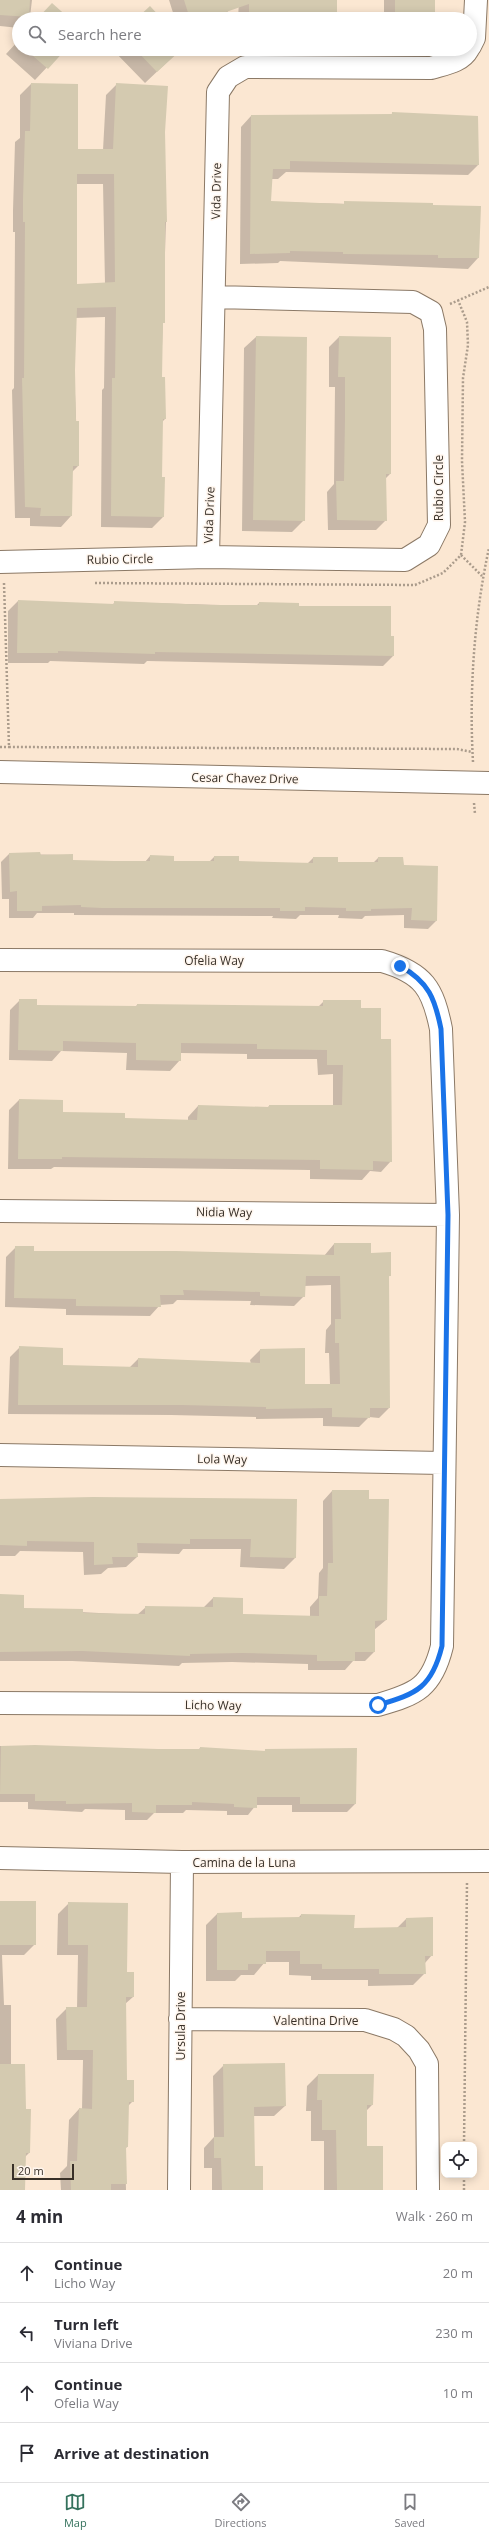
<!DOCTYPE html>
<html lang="en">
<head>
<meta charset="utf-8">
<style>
	body { margin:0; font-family:"Open Sans",sans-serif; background:#f7f7f7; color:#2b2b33 }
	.controls { position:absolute; right:12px; bottom:12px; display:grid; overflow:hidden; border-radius:8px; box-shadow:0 2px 10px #0003 }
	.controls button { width:36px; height:36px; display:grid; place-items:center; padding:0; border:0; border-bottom:1px solid #e1e1e2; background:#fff; color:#2b2b33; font:20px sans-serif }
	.scale { position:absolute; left:12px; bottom:10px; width:62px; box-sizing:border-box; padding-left:4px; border:2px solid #383028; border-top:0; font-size:11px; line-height:14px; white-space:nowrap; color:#383028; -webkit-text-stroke:3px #fff6ee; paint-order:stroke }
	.stop { position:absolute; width:12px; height:12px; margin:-9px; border:3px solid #1a73e8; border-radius:50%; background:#fff }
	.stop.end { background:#1a73e8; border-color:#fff; box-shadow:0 1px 4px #0008 }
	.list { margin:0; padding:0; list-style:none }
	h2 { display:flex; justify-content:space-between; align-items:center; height:52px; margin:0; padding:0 16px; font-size:17px }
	h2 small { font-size:13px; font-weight:400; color:#7c7c81 }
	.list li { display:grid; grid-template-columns:26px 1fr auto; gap:12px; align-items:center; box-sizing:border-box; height:60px; padding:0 16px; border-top:1px solid #e1e1e2 }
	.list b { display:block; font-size:15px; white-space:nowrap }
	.list p { margin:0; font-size:13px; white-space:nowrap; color:#7c7c81 }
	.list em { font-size:13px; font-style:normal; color:#7c7c81 }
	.icon { flex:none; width:22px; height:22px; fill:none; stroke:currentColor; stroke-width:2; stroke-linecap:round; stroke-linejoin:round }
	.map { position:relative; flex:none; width:489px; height:2190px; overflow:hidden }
	.search { position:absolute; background:#fff; box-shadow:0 2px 10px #0003; left:12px; right:12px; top:12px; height:44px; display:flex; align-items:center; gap:10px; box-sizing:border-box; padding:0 14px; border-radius:22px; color:#7c7c81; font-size:15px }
	.sheet { height:292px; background:#fff }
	nav { display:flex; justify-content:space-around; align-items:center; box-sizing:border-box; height:56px; border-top:1px solid #e1e1e2; background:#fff; font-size:11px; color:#7c7c81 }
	nav a { display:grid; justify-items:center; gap:2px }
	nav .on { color:#35725d }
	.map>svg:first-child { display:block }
	.shadow { fill:#0003; fill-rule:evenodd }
	.building { fill:#d4cab0; fill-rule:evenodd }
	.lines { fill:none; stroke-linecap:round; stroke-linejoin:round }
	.minor-casing { stroke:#8b7966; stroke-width:24 }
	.path { stroke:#ab9c8c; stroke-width:2.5; stroke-dasharray:2 2; stroke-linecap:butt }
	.minor { stroke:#fff; stroke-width:22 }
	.route { stroke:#1a73e8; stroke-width:5 }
	.labels { text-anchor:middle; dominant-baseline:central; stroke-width:3; stroke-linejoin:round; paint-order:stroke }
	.street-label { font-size:12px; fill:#383028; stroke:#fff6ee }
</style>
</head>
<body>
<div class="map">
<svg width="489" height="2190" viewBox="0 0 489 2190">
	<rect width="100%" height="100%" fill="#fbe7d2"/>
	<path class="shadow" d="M 0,0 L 32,0 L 30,17 L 19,19 L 19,28 L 0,26 Z
		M 169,0 L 226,0 L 229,10 L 221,19 L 175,19 Z
		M 239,0 L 336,0 L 336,19 L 238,19 Z
		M 384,0 L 434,0 L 434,19 L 384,19 Z
		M 19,40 L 19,49 L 64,49 L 35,80 L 6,54 Z
		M 112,49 L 181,49 L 145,83 Z
		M 31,84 L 77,150 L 103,150 L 106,95 L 117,84 L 164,132 L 166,222 L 161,378 L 165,419 L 162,422 L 161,478 L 163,517 L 152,528 L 101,527 L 102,390 L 104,388 L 105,317 L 75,318 L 74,370 L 78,466 L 72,472 L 71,516 L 61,527 L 30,526 L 30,518 L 15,518 L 12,390 L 14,388 L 15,232 L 13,232 L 13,210 L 15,142 L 20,138 L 20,95 ZM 76,184 L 103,184 L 105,284 L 76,285 Z
		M 393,113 L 478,165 L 468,175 L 286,172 L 278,179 L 271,179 L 270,202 L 432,206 L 478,258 L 468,269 L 280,261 L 278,263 L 240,264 L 241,127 L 251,116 L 390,115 Z
		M 256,337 L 306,338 L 304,520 L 292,532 L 242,531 L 244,348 Z
		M 339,337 L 390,474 L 385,479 L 386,520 L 376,530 L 328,530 L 327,492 L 334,484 L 335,387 L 329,387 L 329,347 Z
		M 18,601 L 112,605 L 115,602 L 256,606 L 259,603 L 298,607 L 390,637 L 393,656 L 383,666 L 147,661 L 144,664 L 50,661 L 48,663 L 8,663 L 8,611 Z
		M 9,854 L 72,855 L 72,861 L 145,862 L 150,856 L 173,862 L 209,862 L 214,857 L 238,857 L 238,862 L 307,864 L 313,858 L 337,863 L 373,863 L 378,858 L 403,866 L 436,921 L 428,929 L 404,928 L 404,915 L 365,916 L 362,919 L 338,918 L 339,915 L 300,915 L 296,919 L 272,918 L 273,916 L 74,915 L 74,913 L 37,913 L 33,918 L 9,918 L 9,899 L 2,899 L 1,862 Z
		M 20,1000 L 36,1006 L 135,1007 L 137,1005 L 318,1007 L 324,1001 L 360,1010 L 380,1040 L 391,1161 L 381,1172 L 370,1171 L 362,1180 L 310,1179 L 310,1170 L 54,1167 L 51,1169 L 8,1169 L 9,1110 L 19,1100 L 62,1113 L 124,1119 L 188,1121 L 188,1117 L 198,1106 L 267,1108 L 269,1106 L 333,1106 L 333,1074 L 318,1075 L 317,1059 L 247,1059 L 247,1054 L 180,1053 L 180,1060 L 170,1071 L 126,1070 L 127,1053 L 61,1051 L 52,1061 L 9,1060 L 10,1010 Z
		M 334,1244 L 370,1254 L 390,1275 L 388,1278 L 389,1408 L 379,1418 L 369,1417 L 359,1427 L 323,1426 L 323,1418 L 256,1419 L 256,1417 L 171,1415 L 8,1414 L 10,1357 L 20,1347 L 62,1366 L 129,1368 L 138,1359 L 251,1364 L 250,1360 L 260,1350 L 304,1385 L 330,1385 L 329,1353 L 325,1353 L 326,1330 L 331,1324 L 331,1285 L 304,1286 L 304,1296 L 294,1306 L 250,1305 L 251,1301 L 177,1300 L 173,1304 L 160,1305 L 150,1316 L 66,1315 L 66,1309 L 5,1307 L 6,1257 L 16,1247 L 33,1252 L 324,1256 Z
		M 332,1491 L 368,1500 L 386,1620 L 374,1630 L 374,1652 L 365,1661 L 353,1661 L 345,1670 L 308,1670 L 308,1664 L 232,1662 L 182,1663 L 179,1666 L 72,1661 L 0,1661 L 0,1595 L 23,1609 L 137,1615 L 146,1607 L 203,1608 L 213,1598 L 242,1615 L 310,1617 L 310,1607 L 318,1598 L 319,1573 L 323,1568 L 323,1501 Z
		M 0,1494 L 0,1500 L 296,1500 L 295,1558 L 284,1569 L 240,1567 L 241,1549 L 183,1549 L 179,1554 L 137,1553 L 137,1557 L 126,1567 L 108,1568 L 101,1574 L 84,1575 L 83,1552 L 20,1551 L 15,1556 L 0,1556 Z
		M 0,1746 L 59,1746 L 59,1748 L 157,1750 L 198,1750 L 200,1748 L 263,1752 L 266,1750 L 355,1804 L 347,1812 L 292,1812 L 292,1805 L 256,1805 L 248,1815 L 227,1815 L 227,1811 L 186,1810 L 183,1813 L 154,1813 L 147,1820 L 125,1820 L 125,1810 L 85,1809 L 82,1812 L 28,1809 L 28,1802 L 0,1802 Z
		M 0,1902 L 35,1944 L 24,1955 L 2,1955 L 4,2005 L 11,2005 L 11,2065 L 25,2110 L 29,2153 L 25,2157 L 24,2190 L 0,2190 Z
		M 69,1903 L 126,1973 L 133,1973 L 133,1997 L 125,2004 L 126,2081 L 133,2101 L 128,2106 L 127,2147 L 125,2149 L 126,2190 L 61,2190 L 60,2173 L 67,2166 L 69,2120 L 79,2109 L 82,2109 L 83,2060 L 57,2060 L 56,2019 L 67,2008 L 77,2008 L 78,1955 L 57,1955 L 58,1914 Z
		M 217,1914 L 241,1919 L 298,1918 L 301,1915 L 353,1929 L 397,1928 L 406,1919 L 432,1955 L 425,1963 L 425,1973 L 413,1985 L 368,1986 L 368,1980 L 311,1980 L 311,1976 L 289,1975 L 289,1962 L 265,1962 L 254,1975 L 241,1975 L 235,1981 L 206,1981 L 206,1925 Z
		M 224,2065 L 285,2106 L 274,2116 L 253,2116 L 254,2167 L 262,2190 L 212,2190 L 212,2168 L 204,2168 L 204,2148 L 214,2137 L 213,2076 Z
		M 318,2075 L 372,2105 L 366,2111 L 366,2147 L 382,2190 L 324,2190 L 324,2141 L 311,2141 L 311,2111 L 306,2111 L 307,2086 Z"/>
	<path class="building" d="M 0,0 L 30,0 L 29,17 L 0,15 Z
		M 184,0 L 337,0 L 337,19 L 249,19 L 249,4 L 206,19 L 190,19 Z
		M 395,0 L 435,0 L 435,19 L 395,19 Z
		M 52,3 L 70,19 L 37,19 Z
		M 150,6 L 162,19 L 136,19 Z
		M 25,49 L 66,49 L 48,69 Z
		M 135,49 L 182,49 L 157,72 Z
		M 31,83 L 78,84 L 78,149 L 113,149 L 116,83 L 168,86 L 165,132 L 167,222 L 165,222 L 165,323 L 163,323 L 162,377 L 165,377 L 166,419 L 163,419 L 162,477 L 165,477 L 164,517 L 111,516 L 112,378 L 115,378 L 116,307 L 77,308 L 75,370 L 76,421 L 79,421 L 79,466 L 73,466 L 72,516 L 40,516 L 41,508 L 25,507 L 22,378 L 24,378 L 25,222 L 23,222 L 23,199 L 25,131 L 30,131 ZM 77,174 L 114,174 L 115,282 L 77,284 Z
		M 392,112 L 478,116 L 479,165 L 290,161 L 290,169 L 273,169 L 271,201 L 344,204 L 344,201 L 433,203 L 433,205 L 481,206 L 479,258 L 438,258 L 438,255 L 343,254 L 343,252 L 290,251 L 290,253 L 250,254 L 251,115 L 392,114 Z
		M 256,336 L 307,337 L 305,521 L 253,520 Z
		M 339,336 L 391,337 L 391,474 L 386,474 L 387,521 L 337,520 L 336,481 L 344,481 L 345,418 L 345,377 L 338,377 Z
		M 18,600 L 114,604 L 114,601 L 210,605 L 259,605 L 259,602 L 299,603 L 299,606 L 391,606 L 391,636 L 394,636 L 394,656 L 155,652 L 155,654 L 58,651 L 58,653 L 17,653 Z
		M 40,852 L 41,855 L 73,854 L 73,860 L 114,861 L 150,861 L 150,855 L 174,856 L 174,861 L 214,861 L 214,856 L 239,856 L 239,861 L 313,863 L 313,857 L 338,857 L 338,862 L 378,862 L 378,857 L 403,857 L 404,865 L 438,866 L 437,921 L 411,920 L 412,908 L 371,909 L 371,911 L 346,911 L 346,908 L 305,907 L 305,911 L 280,911 L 280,908 L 102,908 L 81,907 L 81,905 L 42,906 L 42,911 L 17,911 L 17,891 L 10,892 L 9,853 Z
		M 19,999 L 37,999 L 37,1005 L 137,1006 L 137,1004 L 323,1006 L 323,1000 L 361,1000 L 361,1008 L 381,1008 L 381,1039 L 391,1039 L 392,1162 L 373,1161 L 373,1170 L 320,1169 L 320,1160 L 62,1157 L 62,1159 L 18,1159 L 19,1099 L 63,1100 L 63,1112 L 125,1113 L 125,1118 L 197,1120 L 198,1105 L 269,1107 L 269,1105 L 342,1105 L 343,1065 L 327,1065 L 327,1050 L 257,1049 L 257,1044 L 181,1043 L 181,1061 L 136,1060 L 136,1043 L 63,1041 L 63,1051 L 18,1050 Z
		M 334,1243 L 371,1243 L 371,1253 L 391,1252 L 391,1276 L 389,1276 L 390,1408 L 370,1408 L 370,1418 L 332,1417 L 332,1408 L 266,1409 L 266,1407 L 182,1405 L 18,1405 L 19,1346 L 63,1348 L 63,1365 L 138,1367 L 138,1358 L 260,1363 L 260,1349 L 305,1348 L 305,1384 L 340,1384 L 339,1343 L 335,1343 L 335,1319 L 341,1319 L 340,1276 L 306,1276 L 305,1297 L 260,1296 L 260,1292 L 183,1290 L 184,1295 L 160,1295 L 161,1307 L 76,1306 L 76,1299 L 14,1298 L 15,1246 L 34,1246 L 34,1251 L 176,1251 L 334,1255 Z
		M 332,1490 L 369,1490 L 369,1499 L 389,1499 L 387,1620 L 375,1621 L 375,1652 L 355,1652 L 355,1661 L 317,1661 L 317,1655 L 242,1653 L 190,1654 L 190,1656 L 82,1651 L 0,1652 L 0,1594 L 24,1595 L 24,1608 L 83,1609 L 83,1613 L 145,1614 L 145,1606 L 213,1607 L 213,1597 L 243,1598 L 243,1614 L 319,1616 L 319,1596 L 327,1596 L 328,1563 L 333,1563 Z
		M 93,1497 L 297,1499 L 296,1558 L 250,1557 L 251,1539 L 190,1539 L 190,1544 L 137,1543 L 138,1557 L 112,1557 L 113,1564 L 94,1565 L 94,1542 L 27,1541 L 27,1546 L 0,1545 L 0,1499 Z
		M 35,1745 L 158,1749 L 200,1749 L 200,1747 L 265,1751 L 265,1749 L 357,1748 L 356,1804 L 300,1804 L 300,1797 L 257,1797 L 257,1808 L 234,1807 L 234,1804 L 192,1802 L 192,1805 L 156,1805 L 156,1813 L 132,1812 L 132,1803 L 66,1804 L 66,1801 L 35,1801 L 35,1794 L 0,1794 L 1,1746 Z
		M 0,1901 L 36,1901 L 36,1945 L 0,1945 Z
		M 68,1902 L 128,1903 L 127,1972 L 134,1972 L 134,1997 L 126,1997 L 127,2080 L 134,2080 L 134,2102 L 129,2102 L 128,2147 L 126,2147 L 127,2184 L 111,2184 L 111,2190 L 71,2190 L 70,2161 L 77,2161 L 79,2108 L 92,2109 L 93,2050 L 67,2050 L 66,2007 L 87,2007 L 88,1945 L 68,1945 Z
		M 242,1912 L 242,1918 L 301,1917 L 301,1914 L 355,1915 L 354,1928 L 406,1927 L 406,1918 L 433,1917 L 433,1956 L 425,1956 L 426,1974 L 379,1974 L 379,1969 L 322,1969 L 322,1964 L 300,1964 L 300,1951 L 266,1951 L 266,1964 L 248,1964 L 248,1970 L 217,1970 L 217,1913 Z
		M 285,2063 L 286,2106 L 254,2107 L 255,2166 L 263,2166 L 263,2190 L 222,2190 L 221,2158 L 214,2158 L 214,2137 L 224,2137 L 223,2064 Z
		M 0,2064 L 25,2064 L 26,2109 L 31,2109 L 30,2153 L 26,2153 L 25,2190 L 0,2190 Z
		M 318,2074 L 374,2074 L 373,2105 L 367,2105 L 367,2146 L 383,2146 L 383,2190 L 337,2190 L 336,2130 L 322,2130 L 322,2100 L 317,2100 Z"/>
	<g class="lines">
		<g class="minor-casing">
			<path id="minor" d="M 470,46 L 474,38 L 476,0
				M 208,557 L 218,92 L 228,77 L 245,67 L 431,68 C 444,64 461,62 468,49
				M 0,562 L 208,557 L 405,560 L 429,545 L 439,525 L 435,329 L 431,312 L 413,302 L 214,297
				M 0,772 L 489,783
				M 0,960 L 382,961 C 424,973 433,989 441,1029 L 448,1215 L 442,1646 C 432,1687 417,1694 378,1705 L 0,1703
				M 0,1211 L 448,1215
				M 0,1455 L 443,1463
				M 0,1858 L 182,1862 L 489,1861
				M 180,2019 L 365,2020 L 394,2029 L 406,2036 L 419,2050 L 427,2064 L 428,2190
				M 179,2190 L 182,1862"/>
		</g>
		<path class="path" d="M 450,304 L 489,287
			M 461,555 L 482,576
			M 4,583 L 9,747 L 457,749 L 472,752
			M 95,583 L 415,585 L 443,573 L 461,555 L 465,522 L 462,461 L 463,378 L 468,345 L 467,322 L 458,300
			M 0,747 L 9,747
			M 473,762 C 469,692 474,617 489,548
			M 474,803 L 475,814
			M 464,2145 L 467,1882
			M 464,2190 L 464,2175"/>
		<use href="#minor" class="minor"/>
	</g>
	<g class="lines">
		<path class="route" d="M 378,1705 C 417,1694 432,1687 442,1646 L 448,1215 L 441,1029 C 435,999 429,982 400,966"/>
	</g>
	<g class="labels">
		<g class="street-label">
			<text transform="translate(216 191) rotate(-89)">Vida Drive</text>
			<text transform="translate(438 488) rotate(-90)">Rubio Circle</text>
			<text transform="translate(209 515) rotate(-88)">Vida Drive</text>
			<text transform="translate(120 559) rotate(-1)">Rubio Circle</text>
			<text transform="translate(245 778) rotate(1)">Cesar Chavez Drive</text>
			<text x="214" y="960">Ofelia Way</text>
			<text transform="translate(224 1212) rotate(1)">Nidia Way</text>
			<text transform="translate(222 1459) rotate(1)">Lola Way</text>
			<text transform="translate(213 1705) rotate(1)">Licho Way</text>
			<text x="244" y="1862">Camina de la Luna</text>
			<text x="316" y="2020">Valentina Drive</text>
			<text transform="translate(180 2026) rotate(-90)">Ursula Drive</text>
		</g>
	</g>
</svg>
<div class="controls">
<button><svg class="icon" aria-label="locate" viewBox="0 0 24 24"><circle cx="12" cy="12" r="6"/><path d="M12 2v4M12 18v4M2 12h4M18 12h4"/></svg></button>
</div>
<div class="scale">20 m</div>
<div class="stop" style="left:378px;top:1705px"></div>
<div class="stop end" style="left:400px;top:966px"></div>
<div class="search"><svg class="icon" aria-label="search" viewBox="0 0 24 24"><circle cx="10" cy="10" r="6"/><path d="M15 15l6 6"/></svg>Search here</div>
</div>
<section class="sheet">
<h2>4 min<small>Walk · 260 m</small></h2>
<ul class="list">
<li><svg class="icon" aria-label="ahead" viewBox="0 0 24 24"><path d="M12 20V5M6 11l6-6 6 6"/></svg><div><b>Continue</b><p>Licho Way</p></div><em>20 m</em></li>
<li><svg class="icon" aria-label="left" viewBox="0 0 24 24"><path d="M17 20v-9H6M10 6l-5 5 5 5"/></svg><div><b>Turn left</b><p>Viviana Drive</p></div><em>230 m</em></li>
<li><svg class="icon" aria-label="ahead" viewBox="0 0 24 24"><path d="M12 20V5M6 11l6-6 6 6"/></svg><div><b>Continue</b><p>Ofelia Way</p></div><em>10 m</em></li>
<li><svg class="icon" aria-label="arrive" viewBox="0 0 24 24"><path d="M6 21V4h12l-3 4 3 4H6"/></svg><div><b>Arrive at destination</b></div></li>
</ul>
</section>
<nav>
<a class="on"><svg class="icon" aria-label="map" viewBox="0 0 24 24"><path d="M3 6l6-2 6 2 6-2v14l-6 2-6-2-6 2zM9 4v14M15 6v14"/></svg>Map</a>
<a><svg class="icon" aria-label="directions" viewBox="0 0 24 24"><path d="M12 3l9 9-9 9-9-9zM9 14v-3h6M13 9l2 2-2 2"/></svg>Directions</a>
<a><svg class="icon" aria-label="saved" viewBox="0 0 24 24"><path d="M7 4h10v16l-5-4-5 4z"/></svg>Saved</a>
</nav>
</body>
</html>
